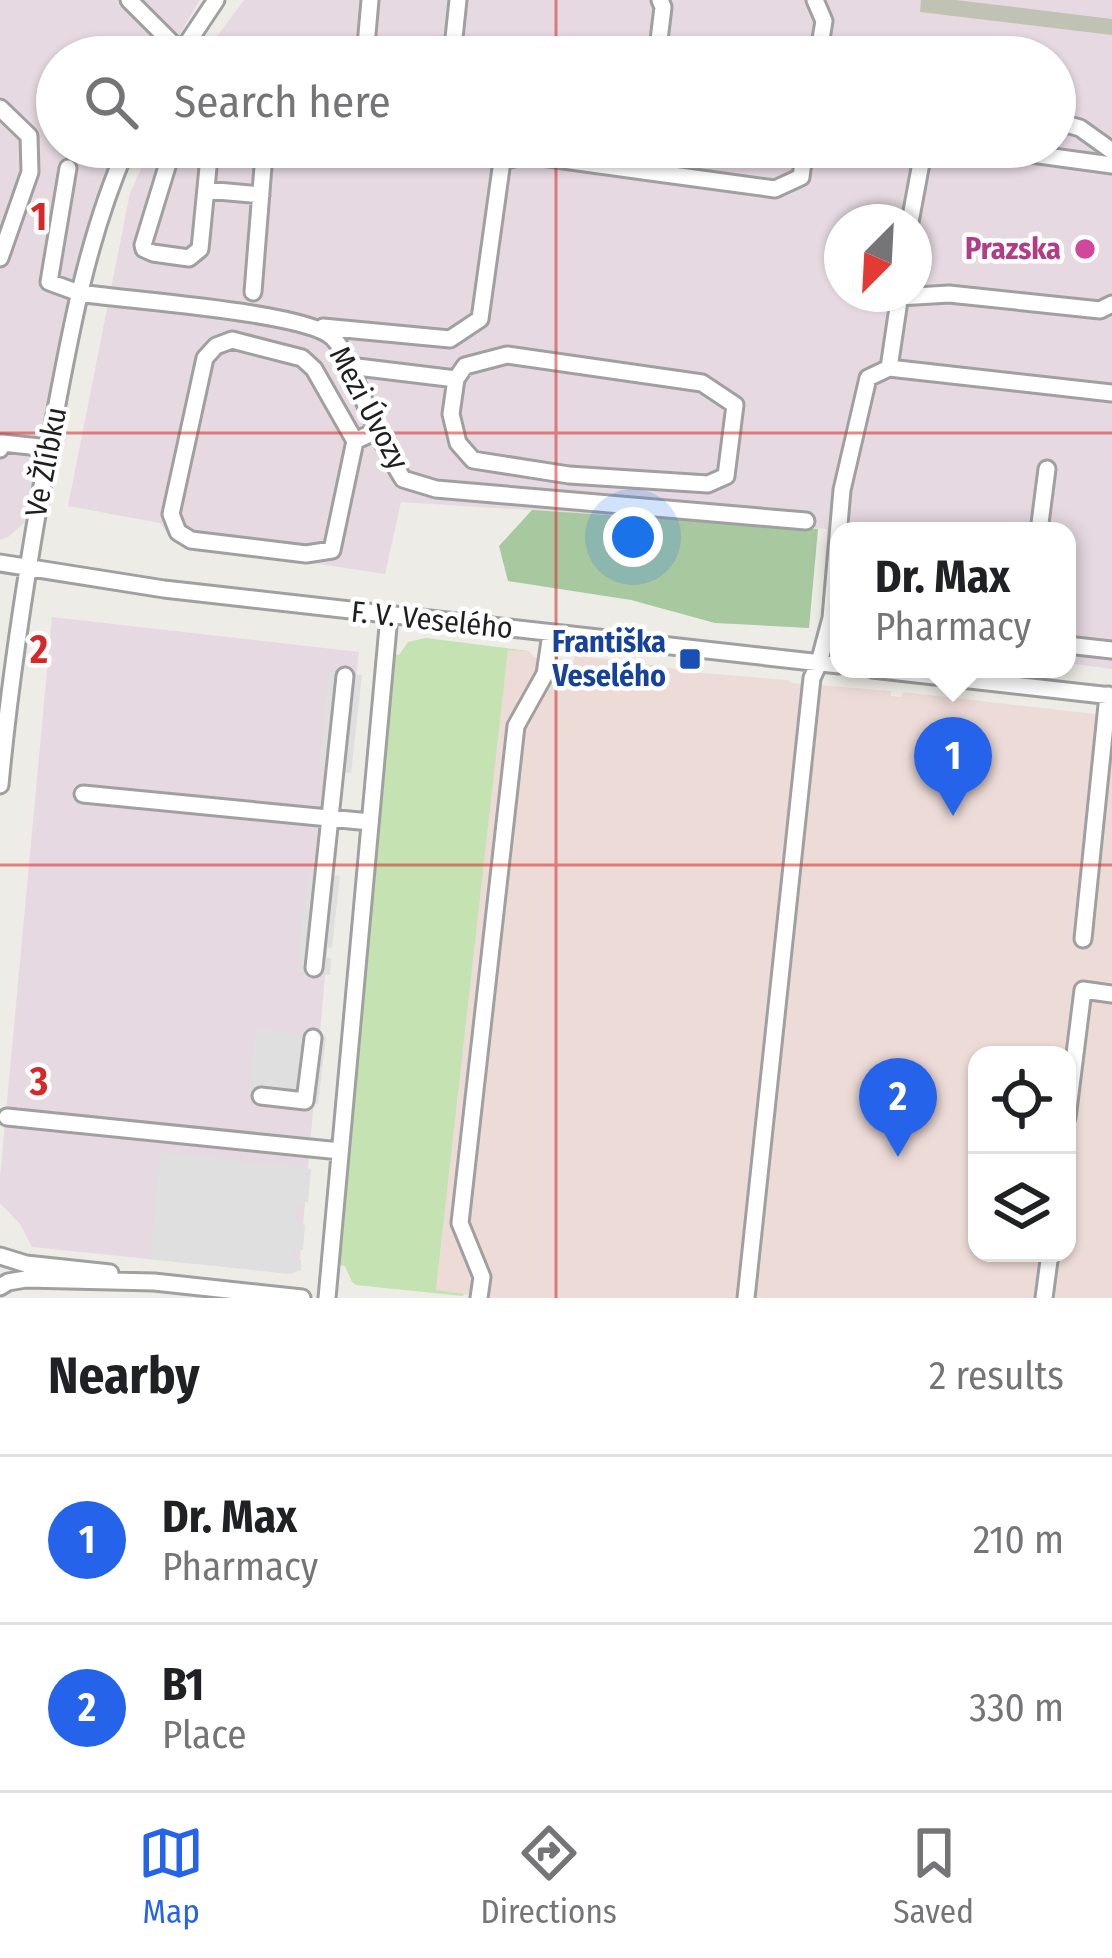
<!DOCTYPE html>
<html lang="en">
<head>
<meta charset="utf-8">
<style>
	body { margin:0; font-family:"Fira Sans Condensed",sans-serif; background:#f2f2f2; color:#202124 }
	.controls { position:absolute; right:36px; bottom:36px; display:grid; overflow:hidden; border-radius:24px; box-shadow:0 3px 9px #0004 }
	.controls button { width:108px; height:108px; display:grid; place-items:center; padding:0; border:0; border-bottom:3px solid #e0e0e0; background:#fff; color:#202124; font:60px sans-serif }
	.compass { position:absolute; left:824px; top:204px; width:108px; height:108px; border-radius:50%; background:#fff; box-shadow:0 3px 9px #0004; rotate:204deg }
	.you { position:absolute; left:633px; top:537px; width:42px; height:42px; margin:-30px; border:9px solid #fff; border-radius:50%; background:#1a73e8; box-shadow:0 0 0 18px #1a73e833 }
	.badge { display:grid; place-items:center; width:78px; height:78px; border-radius:50%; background:#2563eb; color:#fff; font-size:39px; font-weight:700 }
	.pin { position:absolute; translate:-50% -99px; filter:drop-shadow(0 3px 6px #0008) }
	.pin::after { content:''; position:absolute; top:63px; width:42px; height:36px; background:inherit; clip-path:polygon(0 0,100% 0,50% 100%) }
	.popup { position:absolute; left:830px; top:522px; width:246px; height:156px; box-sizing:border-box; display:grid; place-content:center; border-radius:24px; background:#fff; filter:drop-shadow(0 3px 9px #0005); font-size:39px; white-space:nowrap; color:#757577 }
	.popup b { font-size:45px; color:#202124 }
	.popup::after { content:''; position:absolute; left:50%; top:100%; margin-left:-24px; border:24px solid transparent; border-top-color:#fff }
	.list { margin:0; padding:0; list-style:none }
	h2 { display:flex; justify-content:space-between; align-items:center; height:156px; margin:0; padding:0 48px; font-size:51px }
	h2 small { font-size:39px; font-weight:400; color:#757577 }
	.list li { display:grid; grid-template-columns:78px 1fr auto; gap:36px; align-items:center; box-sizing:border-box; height:168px; padding:0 48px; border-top:3px solid #e0e0e0 }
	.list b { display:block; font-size:45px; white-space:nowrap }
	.list p { margin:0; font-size:39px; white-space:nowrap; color:#757577 }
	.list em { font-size:39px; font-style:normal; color:#757577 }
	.icon { flex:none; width:66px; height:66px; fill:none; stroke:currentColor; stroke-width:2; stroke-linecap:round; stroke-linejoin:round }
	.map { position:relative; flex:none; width:1112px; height:1298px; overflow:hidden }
	.search { position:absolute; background:#fff; box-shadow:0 3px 9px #0004; left:36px; right:36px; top:36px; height:132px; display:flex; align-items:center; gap:30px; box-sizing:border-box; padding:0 42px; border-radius:66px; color:#757577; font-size:45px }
	.sheet { height:492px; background:#fff }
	nav { display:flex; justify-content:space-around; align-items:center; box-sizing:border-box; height:168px; border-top:3px solid #e0e0e0; background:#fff; font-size:33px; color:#757577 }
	nav a { display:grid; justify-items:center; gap:6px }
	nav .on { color:#2563eb }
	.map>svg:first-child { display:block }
	.commercial { fill:#eddbd7; fill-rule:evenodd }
	.industrial { fill:#e6d9e2; fill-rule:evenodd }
	.construction { fill:#c0c2b3 }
	.grass { fill:#c5e2b2 }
	.forest { fill:#a8c8a0 }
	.parking { fill:#dfdfdf }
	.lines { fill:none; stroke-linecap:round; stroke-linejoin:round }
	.minor-casing { stroke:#a0a0a0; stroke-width:21 }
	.minor { stroke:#fff; stroke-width:15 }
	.grid { fill:none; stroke:#d62828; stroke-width:3; stroke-opacity:0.55 }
	.hotel-dot { fill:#d1479c; stroke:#fff; stroke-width:4.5 }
	.transit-dot { fill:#1a4fb4; stroke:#fff; stroke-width:4.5 }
	.labels { text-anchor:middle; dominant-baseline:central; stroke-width:9; stroke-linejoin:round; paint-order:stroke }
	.hotel-label { font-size:30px; font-weight:bold; fill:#b23c85; stroke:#fff; text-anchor:end }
	.street-label { font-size:30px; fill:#1f1f1f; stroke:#fff }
	.transit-label { font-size:30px; font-weight:bold; fill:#164399; stroke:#fff; text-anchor:end }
	.grid-label { font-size:39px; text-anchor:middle; font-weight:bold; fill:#d62828; stroke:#fff; stroke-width:9; stroke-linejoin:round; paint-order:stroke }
</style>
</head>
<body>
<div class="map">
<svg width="1112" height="1298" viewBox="0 0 1112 1298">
	<rect width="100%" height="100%" fill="#eeece6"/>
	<path class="commercial" d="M 508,649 L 529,651 L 534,657 L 548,658 L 574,661 L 575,656 L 625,661 L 702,673 L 788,680 L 792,683 L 891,691 L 891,696 L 901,697 L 903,692 L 1112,716 L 1112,1298 L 496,1298 L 436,1291 ZM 977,1055 L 1067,1055 L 1067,1253 L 977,1253 Z"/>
	<path class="industrial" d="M 0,0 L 200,0 L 166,57 L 57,57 L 57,147 L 119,147 L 88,223 L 25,522 L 8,537 L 0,540 Z
		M 244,0 L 1112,0 L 1112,669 L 1067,663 L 1067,531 L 839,531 L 839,630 L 837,630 L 827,529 L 401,502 L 385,574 L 174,542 L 160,523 L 68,506 L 130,193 L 151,147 L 1055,147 L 1055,57 L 202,57 ZM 842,222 L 914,222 L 914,294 L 842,294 Z
		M 52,617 L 359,652 L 336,850 L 300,1259 L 286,1273 L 32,1247 L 20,1224 L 0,1203 L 0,1177 Z"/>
	<path class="construction" d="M 921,0 L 956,0 L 1112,19 L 1112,35 L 920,12 Z"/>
	<path class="grass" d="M 426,638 L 529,651 L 508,650 L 436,1290 L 465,1294 L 462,1296 L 356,1285 L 352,1282 L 345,1266 L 338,1265 L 393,654 L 399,655 L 408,642 Z"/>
	<path class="forest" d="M 532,510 L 818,529 L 809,628 L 715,623 L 631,600 L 508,581 L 499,546 Z"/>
	<path class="parking" d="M 329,671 L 362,675 L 351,773 L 319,769 Z
		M 308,872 L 340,876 L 332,948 L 323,947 L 322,957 L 331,958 L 330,975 L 297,971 Z
		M 256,1029 L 326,1037 L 318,1104 L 248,1097 Z
		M 161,1152 L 311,1169 L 308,1202 L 298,1202 L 295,1223 L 305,1225 L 303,1250 L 293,1249 L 292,1258 L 301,1260 L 301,1270 L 290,1274 L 150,1259 Z"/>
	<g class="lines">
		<g class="minor-casing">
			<path id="minor" d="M 129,0 L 174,45 L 181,57
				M 815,0 L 824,21 L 818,57
				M 178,57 L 216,0
				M 365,57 L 370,0
				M 452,57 L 458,0
				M 657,57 L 663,7 L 660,0
				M 0,108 L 29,136 L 30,172 L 0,258
				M 1055,121 L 1080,128 L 1112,151
				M 173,147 L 143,245 L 144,249 L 153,253 L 189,258 L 200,249 L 210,147
				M 467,147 L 502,161 L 527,155 L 643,171 L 646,147
				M 1020,147 L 1024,153 L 1112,165
				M 68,168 L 49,282 L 79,293 C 124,300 308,312 333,338 C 347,352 354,378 362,396 C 374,425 386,452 403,479 L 436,489 L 806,521
				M 643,171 L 775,189 L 801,177 L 805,147
				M 206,190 L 261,195
				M 910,222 L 924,147
				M 253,292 L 264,154
				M 899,297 L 949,294 L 1100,310 L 1112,304
				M 323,327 L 450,339 L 480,319 L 502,161
				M 349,366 L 456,379 L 465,366 L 507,355 L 702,383 L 735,405 L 726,476 L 708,484 L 569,475 L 473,460 L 458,443 L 451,414 L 456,379
				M 889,368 L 1112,393
				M 355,441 L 314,369 L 302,358 L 232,340 L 216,346 L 205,358 L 171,514 L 178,532 L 191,540 L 306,554 L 332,550 L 355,441 L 376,431
				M 0,449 L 2,443 L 49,448
				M 1039,531 L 1047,469
				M 0,563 L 164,589 L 839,665
				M 831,618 L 842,490 L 868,378 L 889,368 L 900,294
				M 1067,645 L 1112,650
				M 872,669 L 1112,696
				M 0,785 C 11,666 30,549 52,431 C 70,334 87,237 127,147
				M 83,794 L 370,822
				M 1083,939 L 1108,695
				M 314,968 L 345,676
				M 261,1096 L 305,1101 L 313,1038
				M 7,1117 L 340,1151
				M 1067,1118 L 1083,990 L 1112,994
				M 0,1256 L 26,1264 L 110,1273
				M 0,1287 L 8,1282 L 26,1279 L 154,1282 L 302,1298
				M 327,1298 L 389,616
				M 479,1298 L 482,1277 L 460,1223 L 516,726 L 545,674 L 551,634
				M 746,1298 L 812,678 L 819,663 L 831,618 L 839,619
				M 1044,1298 L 1050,1253"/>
		</g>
		<use href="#minor" class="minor"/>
	</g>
	<path class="grid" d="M 556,0 L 556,57M 556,147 L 556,1298M 0,433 L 1112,433M 0,865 L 1112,865"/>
	<circle class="hotel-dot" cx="1085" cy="249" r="12"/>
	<rect class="transit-dot" x="678" y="647" width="24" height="24" rx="6"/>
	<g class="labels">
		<g class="hotel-label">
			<text x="1061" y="249">Prazska</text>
		</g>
		<g class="street-label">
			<text transform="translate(369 408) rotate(62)">Mezi Úvozy</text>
			<text transform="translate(46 462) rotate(-79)">Ve Žlíbku</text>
			<text transform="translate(432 620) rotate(6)">F. V. Veselého</text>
		</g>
		<g class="transit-label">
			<text x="666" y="642">Františka<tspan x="666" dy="34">Veselého</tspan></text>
		</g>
	</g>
	<g class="grid-label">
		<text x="39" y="230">1</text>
		<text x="39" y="663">2</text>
		<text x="39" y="1095">3</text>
	</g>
</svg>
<div class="controls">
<button><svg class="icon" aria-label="locate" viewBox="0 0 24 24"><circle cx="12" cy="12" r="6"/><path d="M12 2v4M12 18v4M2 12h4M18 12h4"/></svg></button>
<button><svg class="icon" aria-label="layers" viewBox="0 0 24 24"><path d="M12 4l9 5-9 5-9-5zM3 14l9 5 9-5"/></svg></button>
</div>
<svg class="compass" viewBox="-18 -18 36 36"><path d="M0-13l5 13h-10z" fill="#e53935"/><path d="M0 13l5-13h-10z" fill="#757577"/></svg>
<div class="you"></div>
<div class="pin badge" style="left:953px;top:816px">1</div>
<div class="popup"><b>Dr. Max</b>Pharmacy</div>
<div class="pin badge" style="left:898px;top:1157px">2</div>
<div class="search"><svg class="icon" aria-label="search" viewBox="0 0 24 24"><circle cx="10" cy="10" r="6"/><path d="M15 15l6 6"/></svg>Search here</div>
</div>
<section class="sheet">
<h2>Nearby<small>2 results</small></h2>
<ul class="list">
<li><span class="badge">1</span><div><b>Dr. Max</b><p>Pharmacy</p></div><em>210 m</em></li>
<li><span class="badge">2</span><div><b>B1</b><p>Place</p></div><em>330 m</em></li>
</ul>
</section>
<nav>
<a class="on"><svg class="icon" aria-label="map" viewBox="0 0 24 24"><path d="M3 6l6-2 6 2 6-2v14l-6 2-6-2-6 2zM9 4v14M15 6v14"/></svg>Map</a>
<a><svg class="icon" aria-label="directions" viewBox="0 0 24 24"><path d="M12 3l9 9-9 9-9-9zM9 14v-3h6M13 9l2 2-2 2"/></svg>Directions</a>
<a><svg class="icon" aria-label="saved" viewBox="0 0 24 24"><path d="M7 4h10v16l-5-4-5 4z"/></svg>Saved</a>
</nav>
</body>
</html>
